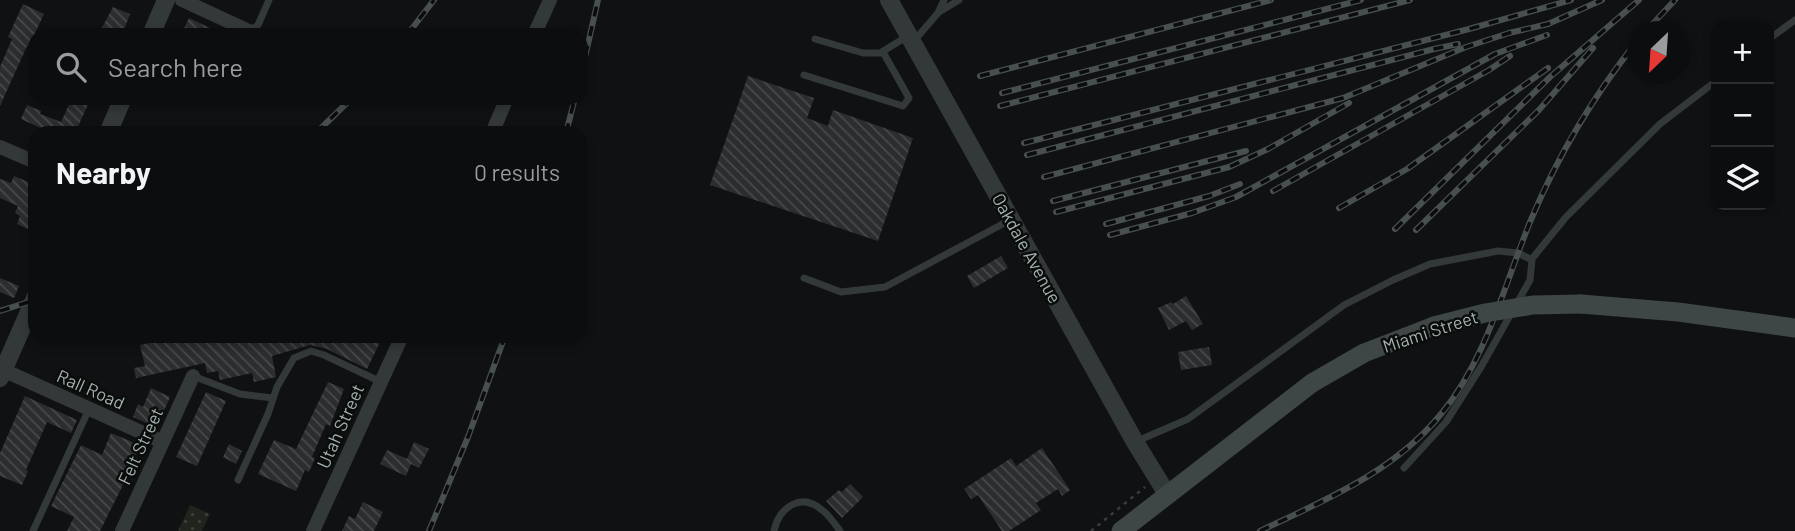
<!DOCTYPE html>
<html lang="en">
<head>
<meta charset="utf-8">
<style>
	body { margin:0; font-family:Barlow,sans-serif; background:#151617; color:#f1f3f6 }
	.controls { position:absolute; right:21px; top:21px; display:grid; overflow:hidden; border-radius:14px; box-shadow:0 4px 10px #0003 }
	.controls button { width:63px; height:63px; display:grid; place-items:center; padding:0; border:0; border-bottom:2px solid #2c2d2e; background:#0c0d0e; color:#f1f3f6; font:35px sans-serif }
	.compass { position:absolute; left:1627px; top:21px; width:63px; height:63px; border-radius:50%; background:#0c0d0e; box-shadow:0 4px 10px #0003; rotate:205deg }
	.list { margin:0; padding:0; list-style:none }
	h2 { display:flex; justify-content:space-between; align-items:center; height:91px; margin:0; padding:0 28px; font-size:30px }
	h2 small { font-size:23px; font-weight:400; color:#9a9c9e }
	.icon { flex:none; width:38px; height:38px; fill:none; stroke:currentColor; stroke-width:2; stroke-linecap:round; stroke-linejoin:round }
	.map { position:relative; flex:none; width:1795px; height:531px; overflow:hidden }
	.search { position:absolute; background:#0c0d0e; box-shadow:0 4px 10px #0003; left:28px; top:28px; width:560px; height:77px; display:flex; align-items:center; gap:18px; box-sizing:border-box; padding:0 24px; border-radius:21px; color:#9a9c9e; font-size:26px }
	.panel { position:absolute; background:#0c0d0e; box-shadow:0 4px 10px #0003; left:28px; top:126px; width:560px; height:217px; border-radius:21px }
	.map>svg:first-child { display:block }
	.grass { fill:url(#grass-dots) }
	.building { fill:url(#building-back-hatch) }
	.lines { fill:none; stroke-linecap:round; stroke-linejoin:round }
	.path { stroke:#373d3d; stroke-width:2.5; stroke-dasharray:3.5 5; stroke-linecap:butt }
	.service { stroke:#333838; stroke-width:7 }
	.minor { stroke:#333838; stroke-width:14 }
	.tertiary { stroke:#333838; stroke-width:18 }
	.secondary { stroke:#3f4646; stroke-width:19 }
	.rail-casing { stroke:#484f4f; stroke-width:6 }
	.rail { stroke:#0b0c0c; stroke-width:3.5; stroke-dasharray:10; stroke-linecap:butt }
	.secondary-bridge { stroke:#3f4646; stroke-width:19 }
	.labels { text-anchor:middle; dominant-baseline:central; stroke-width:5; stroke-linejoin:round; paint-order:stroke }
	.street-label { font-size:18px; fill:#a2b2af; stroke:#0b0c0c }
</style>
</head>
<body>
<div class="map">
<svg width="1795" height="531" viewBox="0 0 1795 531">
	<defs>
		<pattern id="grass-dots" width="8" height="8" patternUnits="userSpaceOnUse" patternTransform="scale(1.75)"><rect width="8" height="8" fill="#21241d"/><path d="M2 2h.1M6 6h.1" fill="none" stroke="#3e413b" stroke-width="1.8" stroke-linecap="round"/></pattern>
		<pattern id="building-back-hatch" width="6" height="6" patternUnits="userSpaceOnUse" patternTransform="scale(1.75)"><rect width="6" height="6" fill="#2b2d2e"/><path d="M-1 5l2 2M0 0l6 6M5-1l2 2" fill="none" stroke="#47494a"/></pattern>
	</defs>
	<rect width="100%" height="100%" fill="#101112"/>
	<path class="grass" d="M 190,505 L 210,514 L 202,531 L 178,531 Z"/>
	<path class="building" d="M 23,4 L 44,14 L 35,33 L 35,49 L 27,46 L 0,106 L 0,67 L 12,39 L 8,37 Z
		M 113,7 L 130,14 L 125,27 L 120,35 L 98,35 Z
		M 189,18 L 210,28 L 207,35 L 181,35 Z
		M 748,76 L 814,98 L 807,118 L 828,126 L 833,110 L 913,138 L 878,241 L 710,185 Z
		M 72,98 L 91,98 L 75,133 L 52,133 L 21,119 L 27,105 L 41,111 L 40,114 L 61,122 Z
		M 14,176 L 35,185 L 35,224 L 32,231 L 17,224 L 20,216 L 15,213 L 18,206 L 0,198 L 0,179 L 11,183 Z
		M 1001,256 L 1008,268 L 974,288 L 967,276 Z
		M 0,278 L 19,286 L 14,298 L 0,292 Z
		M 1186,296 L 1203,324 L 1192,330 L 1186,321 L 1169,330 L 1158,308 L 1171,302 L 1173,304 Z
		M 152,336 L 383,336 L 367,369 L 327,349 L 310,345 L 272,356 L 276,377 L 254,382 L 252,373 L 220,380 L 218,371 L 207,373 L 205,363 L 136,378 L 134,368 L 145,366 L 140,345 L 154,342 Z
		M 1209,347 L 1212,365 L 1181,370 L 1178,352 Z
		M 328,382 L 344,389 L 330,426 L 326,424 L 312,457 L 315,458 L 309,472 L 305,470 L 296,491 L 258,474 L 274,440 L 296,449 Z
		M 151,388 L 170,397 L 163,413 L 159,411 L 153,426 L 133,417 L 138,404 L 143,407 Z
		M 206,392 L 226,401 L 197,466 L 176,457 Z
		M 25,396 L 77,420 L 71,433 L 47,422 L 26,470 L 28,471 L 22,485 L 0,476 L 0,453 Z
		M 111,433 L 140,445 L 121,489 L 100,531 L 67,531 L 74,517 L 51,506 L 81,445 L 102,455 Z
		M 414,442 L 429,449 L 419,468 L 411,464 L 406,476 L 380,464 L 387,450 L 407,459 Z
		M 229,444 L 242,451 L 236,464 L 223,457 Z
		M 1042,448 L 1070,490 L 1062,496 L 1058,489 L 1036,503 L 1041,510 L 1009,531 L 1002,531 L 978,495 L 971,499 L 964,489 L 1011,458 L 1016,466 Z
		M 850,484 L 863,497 L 842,518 L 826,501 L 839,490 L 842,492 Z
		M 363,502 L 383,512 L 374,531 L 342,531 L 349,516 L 355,519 Z"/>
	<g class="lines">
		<path class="path" d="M 1091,531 L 1145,487"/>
		<path class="service" d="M 939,12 L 959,0
			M 249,31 L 258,25 L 269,0
			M 815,39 L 863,53 L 880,53 L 908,36
			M 1769,39 L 1795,20
			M 913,42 L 938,13 L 944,0
			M 804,75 L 903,106 L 909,98 L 883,52
			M 1531,260 L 1566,217 L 1660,124 L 1716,81
			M 804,278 L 841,292 L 885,287 L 1010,220
			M 193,376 L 240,394 L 273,398
			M 1135,442 L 1188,419 L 1344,305 L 1393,280 L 1430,264 L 1498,251 L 1518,253 L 1532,260 L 1530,280 L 1481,367 L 1446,422 L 1404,468
			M 238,480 L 268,414 L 277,387 L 294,358 L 311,351 L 324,355 L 381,382
			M 33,531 L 89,409
			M 774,531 C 779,507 801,492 822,510 C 829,515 835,524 840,531"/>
		<path class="minor" d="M 182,0 L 249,31
			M 534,35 L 550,0
			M 492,133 L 507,98
			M 0,147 L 35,162
			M 3,370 L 163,442
			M 122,531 L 193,376
			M 313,531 L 402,336"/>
		<path class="tertiary" d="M 889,0 L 1135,442 L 1167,494
			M 151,35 L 166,0
			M 108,133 L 123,98
			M 0,378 L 35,298"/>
		<path class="secondary" d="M 1581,304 L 1678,312 L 1795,328
			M 1121,531 L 1312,383 L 1364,353 L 1434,326"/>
		<g class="rail-casing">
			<path id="rail" d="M 1645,32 L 1675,0
				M 407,35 L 434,0
				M 581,75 L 598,0
				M 980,76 L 1271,0
				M 1002,93 L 1361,0
				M 1000,106 L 1410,0
				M 316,133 L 352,98
				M 566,133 L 575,98
				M 1024,143 L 1469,29 L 1571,0
				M 1027,155 L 1434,49 L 1458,44
				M 1044,177 L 1343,98 L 1466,47 L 1509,33 L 1548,24 L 1602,0
				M 1273,191 L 1489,70 L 1510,56
				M 1053,201 L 1246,151
				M 1339,208 L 1407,169 L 1548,68
				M 1056,212 L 1229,167 L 1268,149 L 1349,103
				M 1106,224 L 1209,196 L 1240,184
				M 1395,229 L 1550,77 L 1639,0
				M 1416,230 L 1539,110 L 1593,48
				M 1110,235 L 1192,213 L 1236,197 L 1495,54 L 1547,35
				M 0,311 L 35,300
				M 429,531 L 468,437 L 505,336
				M 1260,531 C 1325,500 1394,472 1441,414 C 1486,360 1504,286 1530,222 C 1558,155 1593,96 1638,40"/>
		</g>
		<use href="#rail" class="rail"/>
		<path class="secondary-bridge" d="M 1434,326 L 1485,313 L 1533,305 L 1581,304"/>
	</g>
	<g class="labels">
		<g class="street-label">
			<text transform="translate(1027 248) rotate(61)">Oakdale Avenue</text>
			<text transform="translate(1430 331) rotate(-18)">Miami Street</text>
			<text transform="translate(91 389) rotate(24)">Rall Road</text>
			<text transform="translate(340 426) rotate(-66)">Utah Street</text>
			<text transform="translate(140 446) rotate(-65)">Felt Street</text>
		</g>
	</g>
</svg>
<div class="controls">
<button>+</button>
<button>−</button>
<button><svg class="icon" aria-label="layers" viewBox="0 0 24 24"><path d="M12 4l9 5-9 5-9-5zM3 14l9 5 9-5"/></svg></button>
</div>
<svg class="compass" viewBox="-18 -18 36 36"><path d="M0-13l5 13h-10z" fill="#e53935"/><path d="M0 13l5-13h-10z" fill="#9a9c9e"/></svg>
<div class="search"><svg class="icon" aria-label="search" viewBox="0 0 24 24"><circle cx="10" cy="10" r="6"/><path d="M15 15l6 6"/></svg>Search here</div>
<section class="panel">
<h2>Nearby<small>0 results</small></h2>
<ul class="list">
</ul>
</section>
</div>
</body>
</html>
